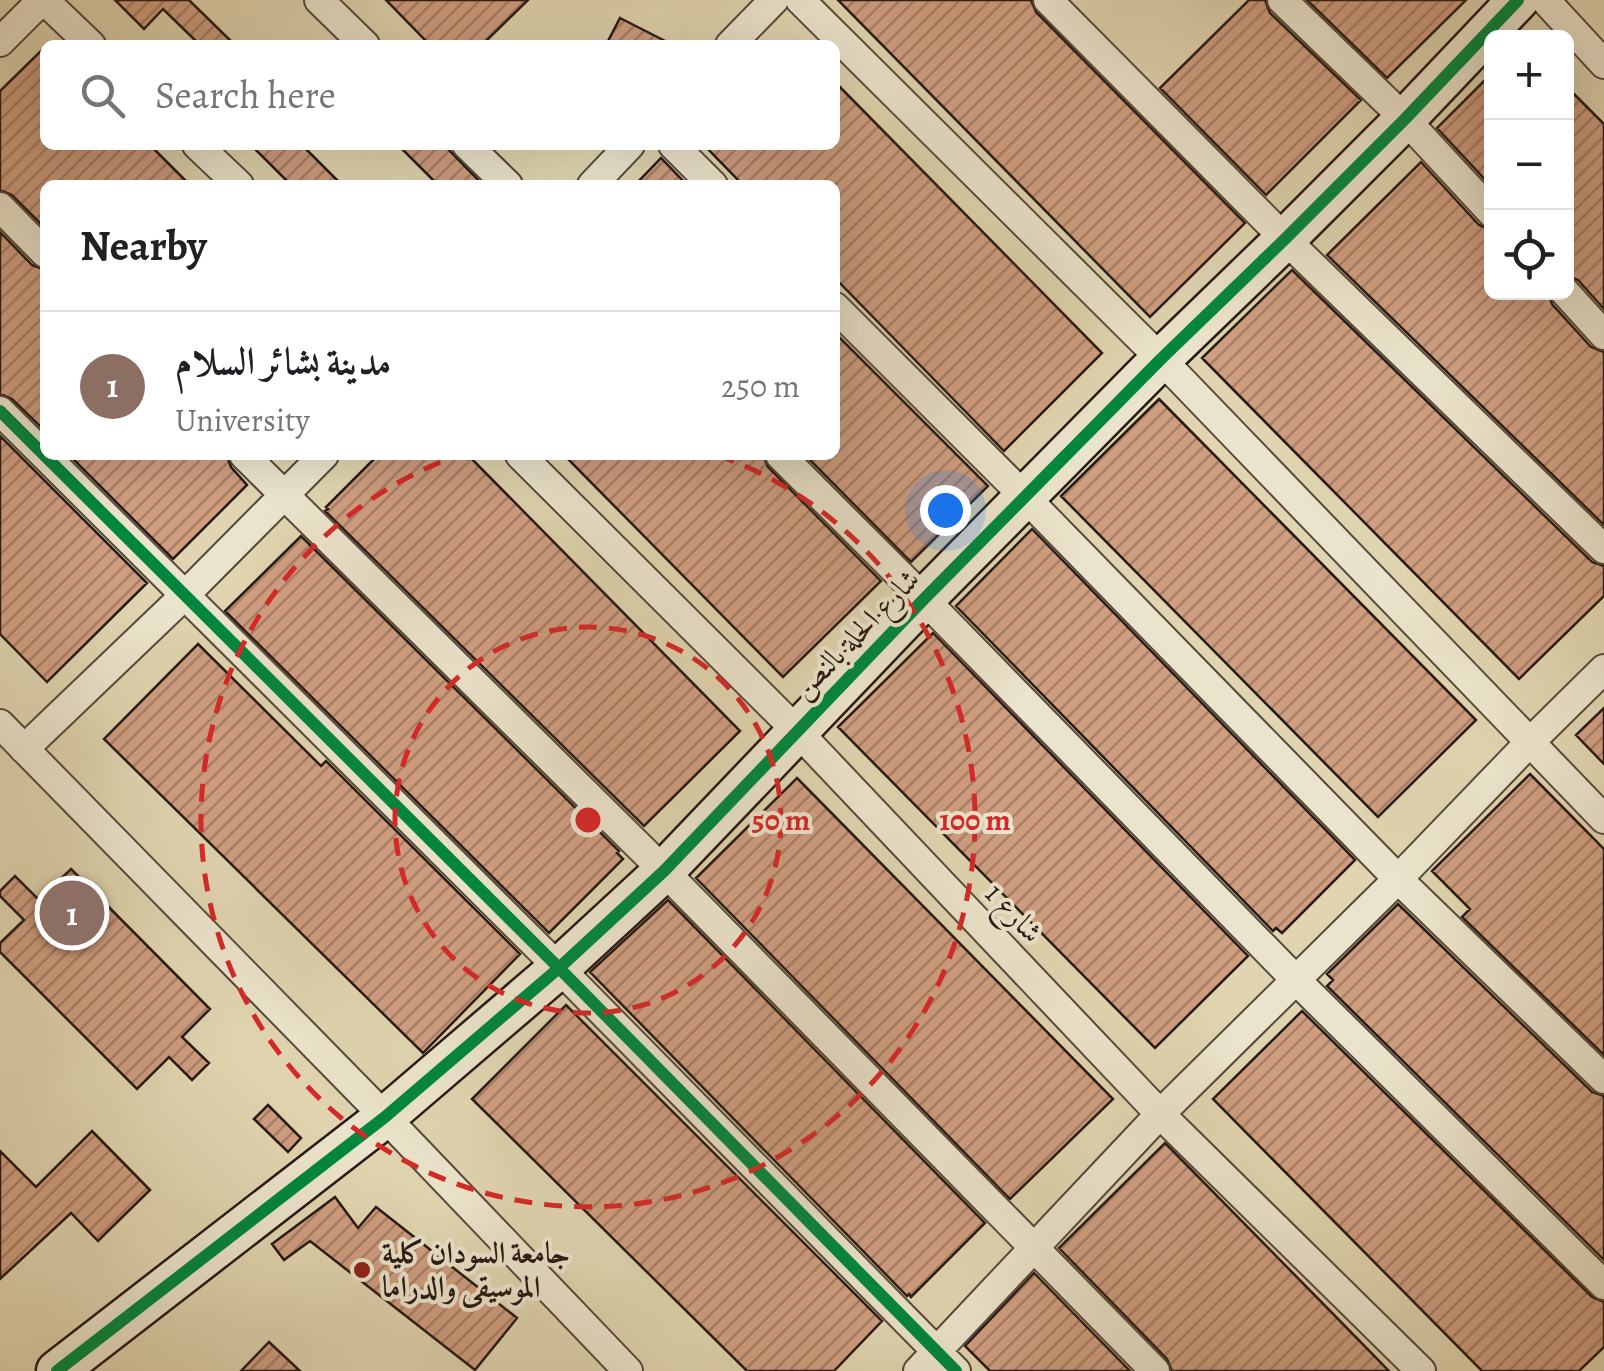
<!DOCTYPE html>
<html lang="en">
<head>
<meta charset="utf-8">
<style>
	body { margin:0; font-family:Alegreya,Amiri,serif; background:#f6f6f6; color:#202124 }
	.controls { position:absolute; right:30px; top:30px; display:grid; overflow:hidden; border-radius:15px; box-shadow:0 10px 40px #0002 }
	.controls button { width:90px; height:90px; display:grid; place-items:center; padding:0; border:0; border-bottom:2px solid #e0e0e0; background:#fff; color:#202124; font:50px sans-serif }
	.you { position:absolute; left:945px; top:510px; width:35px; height:35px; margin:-25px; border:8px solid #fff; border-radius:50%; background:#1a73e8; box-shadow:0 0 0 15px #1a73e833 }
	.badge { display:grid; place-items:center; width:65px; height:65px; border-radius:50%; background:#0f766e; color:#fff; font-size:32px; font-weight:700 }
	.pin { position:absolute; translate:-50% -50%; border:5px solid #fff; box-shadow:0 2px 10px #0006 }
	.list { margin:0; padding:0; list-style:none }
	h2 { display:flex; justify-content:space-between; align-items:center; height:130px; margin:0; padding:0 40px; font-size:42px }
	h2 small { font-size:32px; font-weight:400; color:#757577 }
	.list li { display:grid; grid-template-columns:65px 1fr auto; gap:30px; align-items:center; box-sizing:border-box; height:150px; padding:0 40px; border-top:2px solid #e0e0e0 }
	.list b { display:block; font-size:38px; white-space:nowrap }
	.list p { margin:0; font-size:32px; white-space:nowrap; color:#757577 }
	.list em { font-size:32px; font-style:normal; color:#757577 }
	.icon { flex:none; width:55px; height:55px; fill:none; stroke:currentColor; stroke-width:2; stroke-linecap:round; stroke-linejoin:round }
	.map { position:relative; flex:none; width:1604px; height:1371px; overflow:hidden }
	.search { position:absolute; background:#fff; box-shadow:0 10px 40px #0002; left:40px; top:40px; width:800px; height:110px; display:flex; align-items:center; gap:25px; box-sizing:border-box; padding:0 35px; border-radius:15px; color:#757577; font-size:38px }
	.panel { position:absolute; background:#fff; box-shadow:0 10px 40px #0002; left:40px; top:180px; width:800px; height:280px; border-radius:15px }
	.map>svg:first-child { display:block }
	.building { fill:url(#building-hatch); stroke:#281a14; stroke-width:2.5 }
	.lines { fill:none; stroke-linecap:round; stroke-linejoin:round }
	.street-casing { stroke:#56493b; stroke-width:32 }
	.secondary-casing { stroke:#281a14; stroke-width:45 }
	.street { stroke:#ebe4cc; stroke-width:28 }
	.secondary { stroke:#ebe4cc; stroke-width:40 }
	.cycleway-casing { stroke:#ebe4cc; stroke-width:19 }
	.cycleway { stroke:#00873e; stroke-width:12 }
	.ring { fill:none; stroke:#d62828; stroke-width:5; stroke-dasharray:18 12 }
	.poi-dot { fill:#8f2418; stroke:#ebe4cc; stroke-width:4 }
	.labels { text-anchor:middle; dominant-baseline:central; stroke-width:8; stroke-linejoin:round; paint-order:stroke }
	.street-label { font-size:30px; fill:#281a14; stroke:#ebe4cc }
	.poi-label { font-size:30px; font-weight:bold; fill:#281a14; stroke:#ebe4cc; text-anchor:start }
	.centre { fill:#d62828; stroke:#ebe4cc; stroke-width:5 }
	.ring-label { font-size:30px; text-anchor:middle; font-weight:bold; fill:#d62828; stroke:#ebe4cc; stroke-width:8; stroke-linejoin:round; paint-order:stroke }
</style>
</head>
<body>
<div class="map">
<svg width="1604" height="1371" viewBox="0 0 1604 1371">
	<defs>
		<pattern id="building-hatch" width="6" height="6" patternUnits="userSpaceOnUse" patternTransform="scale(2.5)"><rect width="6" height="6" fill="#cf9e80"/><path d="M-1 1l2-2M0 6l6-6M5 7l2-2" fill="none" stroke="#a88068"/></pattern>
	</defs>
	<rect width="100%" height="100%" fill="#e0d5b0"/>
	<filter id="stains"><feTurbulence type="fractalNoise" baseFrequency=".002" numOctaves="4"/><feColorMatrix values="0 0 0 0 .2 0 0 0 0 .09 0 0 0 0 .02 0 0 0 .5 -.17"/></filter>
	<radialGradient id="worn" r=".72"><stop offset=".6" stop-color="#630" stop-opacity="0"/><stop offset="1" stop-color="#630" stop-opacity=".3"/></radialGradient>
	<path class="building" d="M 115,0 L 189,0 L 235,45 L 200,45 L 163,9 L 144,29 Z
		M 386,0 L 528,0 L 482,45 L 430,45 Z
		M 838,0 L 1031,0 L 1036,12 L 1245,223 L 1150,317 Z
		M 1249,0 L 1265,0 L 1270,13 L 1361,100 L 1266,195 L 1160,88 Z
		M 1307,0 L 1466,0 L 1387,78 Z
		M 620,18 L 673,45 L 606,45 Z
		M 45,47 L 45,145 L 150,145 L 190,185 L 45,185 L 45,228 L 12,195 L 0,190 L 0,91 Z
		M 1492,73 L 1492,187 L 1437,128 Z
		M 835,82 L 1102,353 L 1004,451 L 835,278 L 835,185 L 743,185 L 704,145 L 835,145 Z
		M 1566,86 L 1604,124 L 1604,309 L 1578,280 L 1566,275 Z
		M 251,145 L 302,145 L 342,185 L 291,185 Z
		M 398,145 L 444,145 L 483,185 L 438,185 Z
		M 661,158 L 687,185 L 635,185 Z
		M 1421,162 L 1479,225 L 1492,230 L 1492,292 L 1548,292 L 1552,304 L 1591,347 L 1604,352 L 1604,525 L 1327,255 Z
		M 0,232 L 32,265 L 45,270 L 45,431 L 12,399 L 0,394 Z
		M 1292,270 L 1592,562 L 1604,566 L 1604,596 L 1519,679 L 1202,358 Z
		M 835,333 L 988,486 L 911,562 L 805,455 L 835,455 Z
		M 1159,399 L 1476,720 L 1378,817 L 1061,496 Z
		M 0,436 L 147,583 L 47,682 L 0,634 Z
		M 69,455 L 227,455 L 231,467 L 247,485 L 173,559 Z
		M 378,455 L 468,455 L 740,731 L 644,826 L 325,511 L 328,509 L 326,507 Z
		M 564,455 L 763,455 L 768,467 L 881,581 L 783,677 Z
		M 1032,529 L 1355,860 L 1282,933 L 1276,928 L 1273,931 L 956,606 Z
		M 301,536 L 619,851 L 617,853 L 623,859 L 549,933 L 225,611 Z
		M 933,633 L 1248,956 L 1155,1048 L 838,727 Z
		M 198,644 L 321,766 L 326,761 L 520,954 L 423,1053 L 104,739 Z
		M 1604,708 L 1604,764 L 1576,735 Z
		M 1530,774 L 1604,849 L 1604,1055 L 1462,917 L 1470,909 L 1432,871 Z
		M 797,778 L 1113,1099 L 1010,1199 L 696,878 Z
		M 71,869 L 210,1009 L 182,1037 L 209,1063 L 192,1080 L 169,1057 L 137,1089 L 0,952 L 0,943 L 24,920 L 0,896 L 0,891 L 15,876 L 39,900 Z
		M 668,900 L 985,1223 L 911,1297 L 909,1294 L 907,1296 L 590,972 Z
		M 1398,904 L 1592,1092 L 1604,1096 L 1604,1260 L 1327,986 L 1333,980 L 1327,974 Z
		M 566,1005 L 882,1321 L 834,1371 L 747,1371 L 472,1099 Z
		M 1302,1011 L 1592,1297 L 1604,1302 L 1604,1347 L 1579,1371 L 1482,1371 L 1213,1099 Z
		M 268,1105 L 301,1138 L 288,1152 L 254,1119 Z
		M 92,1131 L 150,1190 L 98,1241 L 71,1213 L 0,1279 L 0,1151 L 36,1187 Z
		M 1165,1143 L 1341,1322 L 1389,1371 L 1172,1371 L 1167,1359 L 1059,1248 Z
		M 335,1197 L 358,1228 L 376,1207 L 517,1318 L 475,1370 L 310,1241 L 284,1260 L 272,1244 Z
		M 1034,1273 L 1130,1371 L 990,1371 L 965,1346 Z
		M 269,1342 L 300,1371 L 241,1371 Z"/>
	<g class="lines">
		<g class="street-casing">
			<path id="street" d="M 44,0 L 91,45
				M 319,0 L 365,45
				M 800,0 L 1161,359 L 1604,819
				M 1048,0 L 1285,239 L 1604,549
				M 1282,0 L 1405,119 L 1492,213
				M 1545,0 L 1604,64
				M 0,42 L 42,0
				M 730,45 L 774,0
				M 197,145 L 239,185
				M 467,145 L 508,185
				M 673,145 L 713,185
				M 592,185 L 630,145
				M 0,207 L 45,253
				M 1565,292 L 1604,335
				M 835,307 L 1025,497 L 1398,879 L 1604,1079
				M 0,411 L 559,968 L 956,1371
				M 244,455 L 664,871 L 1155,1371
				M 520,455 L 797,731 L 1160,1114 L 1421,1371
				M 780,455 L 924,599 L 1296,980 L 1604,1285
				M 0,724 L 385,1117 L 628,1371
				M 24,749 L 185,595 L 324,455
				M 918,1371 L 1160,1114 L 1398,879 L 1529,743 L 1604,669"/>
		</g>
		<g class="secondary-casing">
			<path id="secondary" d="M 57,1371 L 385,1117 L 559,968 L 664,871 L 924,599 L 1161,359 L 1285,239 L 1405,119 L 1518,0"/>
		</g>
		<use href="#street" class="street"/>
		<use href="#secondary" class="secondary"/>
		<g class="cycleway-casing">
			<path id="cycleway" d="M 0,411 L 559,968 L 956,1371
				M 57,1371 L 385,1117 L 559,968 L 664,871 L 924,599 L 1161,359 L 1285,239 L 1405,119 L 1518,0"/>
		</g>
		<use href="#cycleway" class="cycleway"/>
	</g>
	<g class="ring">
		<circle cx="588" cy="820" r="193"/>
		<path d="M717 455A387 387 0 1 1 459 455"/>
	</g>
	<circle class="poi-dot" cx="362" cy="1270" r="10"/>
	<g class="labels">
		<g class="street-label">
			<text transform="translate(856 634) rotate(-46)">شارع الحلة بالنص</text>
			<text transform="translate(1014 913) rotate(47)">شارع 1</text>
		</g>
		<g class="poi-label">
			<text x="382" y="1253">جامعة السودان كلية<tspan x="382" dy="34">الموسيقى والدراما</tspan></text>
		</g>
	</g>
	<circle cx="588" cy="820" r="15" class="centre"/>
	<g class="ring-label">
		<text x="781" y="830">50 m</text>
		<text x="975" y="830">100 m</text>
	</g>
	<rect width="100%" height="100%" filter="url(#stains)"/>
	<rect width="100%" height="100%" fill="url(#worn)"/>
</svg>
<div class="controls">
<button>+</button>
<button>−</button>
<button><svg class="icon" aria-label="locate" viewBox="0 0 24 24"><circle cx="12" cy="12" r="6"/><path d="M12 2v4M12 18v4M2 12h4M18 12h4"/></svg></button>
</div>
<div class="you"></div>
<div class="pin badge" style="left:72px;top:913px;background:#8d6e63">1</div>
<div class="search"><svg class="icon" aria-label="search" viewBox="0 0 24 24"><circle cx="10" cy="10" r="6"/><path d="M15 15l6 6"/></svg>Search here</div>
<section class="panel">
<h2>Nearby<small></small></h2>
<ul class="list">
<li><span class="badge" style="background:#8d6e63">1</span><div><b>مدينة بشائر السلام</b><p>University</p></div><em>250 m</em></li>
</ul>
</section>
</div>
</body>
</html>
